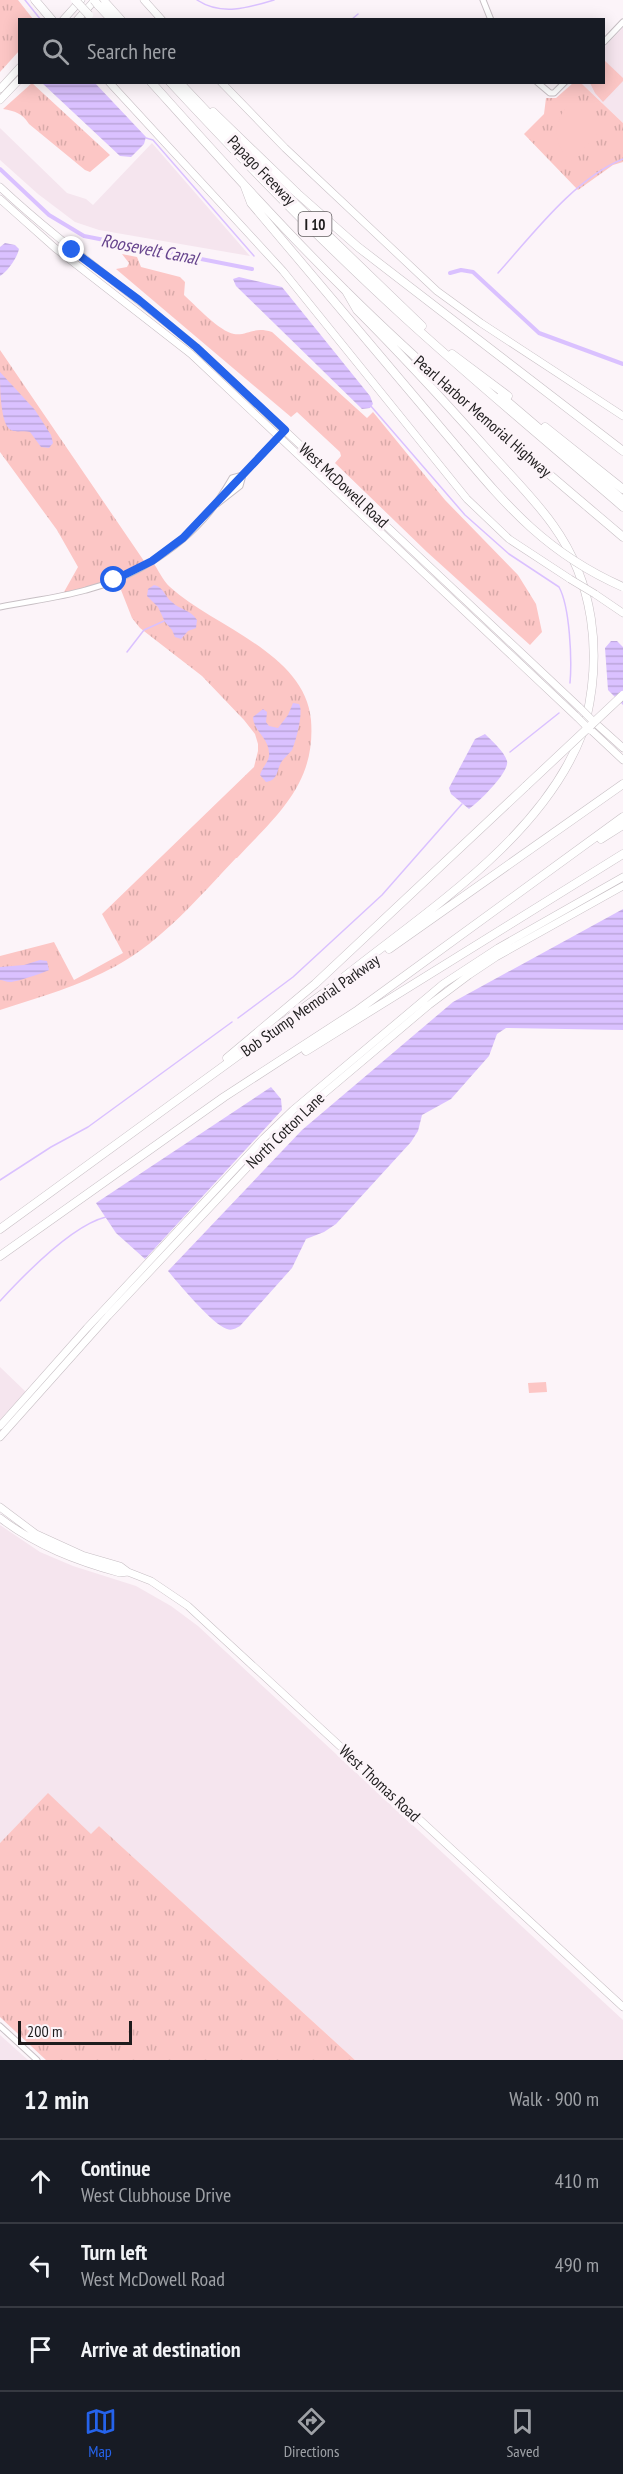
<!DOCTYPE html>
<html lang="en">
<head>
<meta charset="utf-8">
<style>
	body { margin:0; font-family:"PT Sans Narrow",sans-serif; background:#242831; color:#f1f3f6 }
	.scale { position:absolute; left:18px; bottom:15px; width:114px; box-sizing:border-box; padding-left:6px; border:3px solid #1e1c1d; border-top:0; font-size:16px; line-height:21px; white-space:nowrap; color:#1e1c1d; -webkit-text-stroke:4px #fcf4f9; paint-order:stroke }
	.stop { position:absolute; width:18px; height:18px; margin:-14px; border:4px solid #2563eb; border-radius:50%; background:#fff }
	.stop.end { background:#2563eb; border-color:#fff; box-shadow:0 2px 6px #0008 }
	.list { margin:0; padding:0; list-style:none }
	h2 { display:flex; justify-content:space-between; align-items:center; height:78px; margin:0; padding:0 24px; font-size:26px }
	h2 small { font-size:20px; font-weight:400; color:#9ea1a6 }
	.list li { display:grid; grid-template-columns:39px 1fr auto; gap:18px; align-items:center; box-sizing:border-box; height:84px; padding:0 24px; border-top:2px solid #363941 }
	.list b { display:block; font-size:22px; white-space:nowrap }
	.list p { margin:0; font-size:20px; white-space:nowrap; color:#9ea1a6 }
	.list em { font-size:20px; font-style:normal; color:#9ea1a6 }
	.icon { flex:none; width:33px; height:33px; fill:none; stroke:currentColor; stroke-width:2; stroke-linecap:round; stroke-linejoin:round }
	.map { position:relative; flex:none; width:623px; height:2060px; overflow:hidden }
	.search { position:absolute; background:#171b24; box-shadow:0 3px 15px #0003; left:18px; right:18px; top:18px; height:66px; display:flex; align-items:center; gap:15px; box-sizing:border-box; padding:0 21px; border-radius:0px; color:#9ea1a6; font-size:22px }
	.sheet { height:330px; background:#171b24 }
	nav { display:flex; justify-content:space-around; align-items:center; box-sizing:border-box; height:84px; border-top:2px solid #363941; background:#171b24; font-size:16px; color:#9ea1a6 }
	nav a { display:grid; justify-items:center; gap:3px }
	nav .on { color:#2563eb }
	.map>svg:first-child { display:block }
	.built { fill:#f5e5ee }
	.grass { fill:url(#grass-tufts) }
	.garden { fill:#fcc6c5 }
	.water { fill:url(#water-rules) }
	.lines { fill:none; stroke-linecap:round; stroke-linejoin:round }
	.stream { stroke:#dac1ff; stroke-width:1.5 }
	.canal { stroke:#dac1ff; stroke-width:4 }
	.minor-casing { stroke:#c7bfc4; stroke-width:7 }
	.major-casing { stroke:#c7bfc4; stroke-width:8 }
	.highway-casing { stroke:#c7bfc4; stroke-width:9 }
	.minor { stroke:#fff; stroke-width:5 }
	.major { stroke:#fff; stroke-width:7 }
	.highway { stroke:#fff; stroke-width:8 }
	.major-bridge-casing { stroke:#c7bfc4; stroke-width:8; stroke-linecap:butt }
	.highway-bridge-casing { stroke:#c7bfc4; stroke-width:9; stroke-linecap:butt }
	.major-bridge { stroke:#fff; stroke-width:7 }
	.highway-bridge { stroke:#fff; stroke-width:8 }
	.route { stroke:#2563eb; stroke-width:8 }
	.labels { text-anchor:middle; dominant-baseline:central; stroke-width:6; stroke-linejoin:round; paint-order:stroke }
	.shield { fill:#fcf4f9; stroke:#615d5f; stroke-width:1.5 }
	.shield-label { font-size:15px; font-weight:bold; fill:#1e1c1d }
	.street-label { font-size:16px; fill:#1e1c1d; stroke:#fcf4f9 }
	.water-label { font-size:18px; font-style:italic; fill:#66448d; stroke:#fcf4f9 }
</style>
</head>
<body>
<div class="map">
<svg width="623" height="2060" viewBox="0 0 623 2060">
	<defs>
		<pattern id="grass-tufts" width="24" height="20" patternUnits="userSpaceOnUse" patternTransform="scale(1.5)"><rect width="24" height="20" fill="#fcc6c5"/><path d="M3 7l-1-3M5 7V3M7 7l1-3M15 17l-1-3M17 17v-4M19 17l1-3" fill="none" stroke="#d8aaa9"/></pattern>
		<pattern id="water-rules" width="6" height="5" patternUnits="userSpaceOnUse" patternTransform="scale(1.5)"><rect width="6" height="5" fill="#dac1ff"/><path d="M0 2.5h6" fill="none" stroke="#bba5da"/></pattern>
	</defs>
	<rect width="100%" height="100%" fill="#fcf4f9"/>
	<path class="built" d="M 623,27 L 623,123 L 581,83 L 604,82 L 604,48 Z
		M 0,128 L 67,193 L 86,199 L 93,205 L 152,143 L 250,256 L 99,230 L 75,222 L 38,194 L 0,160 Z
		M 0,1367 L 26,1392 L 0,1420 Z
		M 0,1525 L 40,1552 L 73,1566 L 136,1586 L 171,1606 L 198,1626 L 623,2020 L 623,2060 L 355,2060 L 99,1826 L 91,1835 L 48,1794 L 0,1843 Z
		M 0,2035 L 28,2060 L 0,2060 Z"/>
	<path class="grass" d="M 0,0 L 18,0 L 33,19 L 20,20 L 19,51 L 0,72 Z
		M 32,83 L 110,155 L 90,172 L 85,170 L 29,124 C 22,113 15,111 3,109 Z
		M 573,83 L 581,83 L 623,123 L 623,162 L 613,165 L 578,190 L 524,134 L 544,114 L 546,98 L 556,98 Z
		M 122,254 L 137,257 L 141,267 L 180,277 L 185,282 L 184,295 C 194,304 220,332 234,334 C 247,336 253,326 272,332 L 367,418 L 373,412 L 445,500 L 518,575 L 536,604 L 542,632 L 530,645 L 427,552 L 335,463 L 341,456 L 340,452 L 297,412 L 291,417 L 116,269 L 127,267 L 129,263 Z
		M 0,350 L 144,561 L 147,564 L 152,561 C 158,569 163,581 170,587 C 214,627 305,653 311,720 C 316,784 277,815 237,858 L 236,858 C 200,896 162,941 116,966 C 80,986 39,997 0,1010 L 0,956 L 54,942 L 74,980 L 123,953 L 102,914 L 254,767 L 258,751 L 258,744 L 255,734 L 244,720 L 202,676 L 140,628 L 132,618 L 121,590 L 115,587 L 112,581 L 65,595 L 64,592 L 78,567 L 57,530 L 0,452 Z
		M 48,1793 L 91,1834 L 99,1826 L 355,2060 L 46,2060 L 0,2017 L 0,1843 Z"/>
	<path class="garden" d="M 604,60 L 623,78 L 623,81 L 603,102 L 595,93 L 590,83 L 604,82 Z
		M 570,102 L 597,129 L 597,134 L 571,161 C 551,143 553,122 570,102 Z
		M 546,1382 L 547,1392 L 529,1393 L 528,1383 Z"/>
	<path class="water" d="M 42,83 L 95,83 L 146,137 L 144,144 L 131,157 L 120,156 Z
		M 5,243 L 15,245 L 19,249 C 17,258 8,271 0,276 L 0,247 Z
		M 239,277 L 282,287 L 370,396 L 373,404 L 370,408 L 362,409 L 236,286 L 233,279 Z
		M 0,372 L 35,410 L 51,435 L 53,443 L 49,448 L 41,447 L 30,432 C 23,430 17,433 11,430 C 0,425 0,385 0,372 Z
		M 154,585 C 164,587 164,596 172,602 C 180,610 191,610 197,620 L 196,628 L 188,631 L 181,639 L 175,637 L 172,630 L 165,622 L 158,607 L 147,596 L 148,589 Z
		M 611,641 L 617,641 L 623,647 L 623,705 L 608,690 L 605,648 Z
		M 293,703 L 299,704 C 304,711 296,741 292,750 C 289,754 285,757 282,761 C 276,770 279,780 266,782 L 260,775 C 262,767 270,761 269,753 C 269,738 253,730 253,717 L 263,709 L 267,712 L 266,722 L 269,726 L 278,728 L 288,715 Z
		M 485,734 C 492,741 504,751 507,761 C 510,772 478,803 469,809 L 451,794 L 449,788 L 475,739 Z
		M 623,909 L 623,1030 L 506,1028 L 497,1034 L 489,1056 L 451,1099 L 422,1115 L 418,1131 L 411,1142 L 336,1224 L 324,1232 L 306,1239 L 292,1268 L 240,1326 C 236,1328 232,1331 227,1329 C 213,1325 178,1283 168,1271 L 302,1130 L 453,1002 Z
		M 40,960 L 47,961 L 49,970 C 46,972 13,983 10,982 C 6,982 3,980 0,980 L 0,967 L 24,965 Z
		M 271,1087 L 281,1099 L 282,1110 L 145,1259 L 116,1233 L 96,1203 Z"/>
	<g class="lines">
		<path class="stream" d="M 25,0 L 41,20
			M 197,0 C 221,16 248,8 274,0
			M 351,20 L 358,14
			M 146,138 L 153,140 L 254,256
			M 498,273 C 533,234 574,179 623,159
			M 370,405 L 465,515 L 509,554 L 559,587 C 570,607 572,660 570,683
			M 127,652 L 144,630 L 164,621
			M 510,752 L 559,713
			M 238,1018 L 293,977 L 382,895 L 462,804
			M 0,1180 L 51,1147 L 88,1127 L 232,1022
			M 0,1301 C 24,1275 73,1225 106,1217"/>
		<path class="canal" d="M 0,169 L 49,215 L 84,236 L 252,269
			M 450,273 L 461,270 L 473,272 L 539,333 L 623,364"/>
		<g class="minor-casing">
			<path id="minor" d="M 483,0 L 491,20
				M 604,42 L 623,22
				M 537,82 L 550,93 L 554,93 L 565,82
				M 217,504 L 240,486 L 243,475 L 285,430
				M 0,607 C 29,601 58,598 86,590 C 134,578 186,545 215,505 C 221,496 227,487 232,478 L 243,475
				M 0,2026 L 37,2060"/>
		</g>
		<g class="major-casing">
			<path id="major" d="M 144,0 L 162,20
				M 63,20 L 81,0
				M 77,20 L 95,0
				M 109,82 L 283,271 L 467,499 L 509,539 L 570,579
				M 221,82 L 285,148 L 437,291 L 481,323 L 623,416
				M 0,89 L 20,67
				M 0,100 L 20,79
				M 0,187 C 62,245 132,293 196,347 L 580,708
				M 0,199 L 55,248 L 191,354 L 577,717
				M 595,594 L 623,613
				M 593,721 L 623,748
				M 591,730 L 623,760
				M 0,1426 L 87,1328 L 263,1139 L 293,1110 L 443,984 L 498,948 L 623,877
				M 0,1437 L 108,1316 L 289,1123 L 429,1005 L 469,975 L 496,957 L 623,886
				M 0,1507 L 36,1534 L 82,1555 L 120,1566 L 128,1572 L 151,1581 L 188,1606 L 623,2007
				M 0,1518 C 37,1546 76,1561 120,1573 L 128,1572"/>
		</g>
		<g class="highway-casing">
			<path id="highway" d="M 35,0 L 52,20
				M 103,0 L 121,20
				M 98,5 L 112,20
				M 151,82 C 215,153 279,225 347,292 C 435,379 529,457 623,537
				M 170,82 C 245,163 322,242 404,317 C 475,382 550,444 623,507
				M 179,82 L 281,190 L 422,326
				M 213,112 L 298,194 L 358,247 L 623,451
				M 245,187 L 251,203 L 457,447
				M 346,291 L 357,310 C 402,355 445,402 487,449 C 509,474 534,498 553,525 C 594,582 602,652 586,720
				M 452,354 L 508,396
				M 501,396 L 623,500
				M 545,427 L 623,489
				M 601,839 L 623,825
				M 389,949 L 623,784
				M 334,985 C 420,915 541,841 582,734
				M 306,1051 L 623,854
				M 227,1058 L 315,984 L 526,786
				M 0,1229 L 339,982
				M 0,1256 L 224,1097 L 358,1010 L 623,817"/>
		</g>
		<use href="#minor" class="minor"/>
		<use href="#major" class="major"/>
		<use href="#highway" class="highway"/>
		<g class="major-bridge-casing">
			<path id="major-bridge" d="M 570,579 L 595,594
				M 580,708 L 593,721
				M 577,717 L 590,730"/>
		</g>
		<g class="highway-bridge-casing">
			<path id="highway-bridge" d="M 75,0 L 89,15
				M 94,0 L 98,5
				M 457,447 C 508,508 548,554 623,587
				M 526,786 L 623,695"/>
		</g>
		<use href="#major-bridge" class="major-bridge"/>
		<use href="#highway-bridge" class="highway-bridge"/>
	</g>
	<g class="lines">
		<path class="route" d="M 72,250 L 139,300 L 196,347 L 285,430 L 183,538 L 152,561 L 114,580"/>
	</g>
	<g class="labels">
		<rect class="shield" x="298.5" y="212" width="33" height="24" rx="4.5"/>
		<g class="shield-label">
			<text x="315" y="224">I 10</text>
		</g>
		<g class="street-label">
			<text transform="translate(262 170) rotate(46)">Papago Freeway</text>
			<text transform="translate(483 416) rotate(41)">Pearl Harbor Memorial Highway</text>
			<text transform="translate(344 485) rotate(43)">West McDowell Road</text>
			<text transform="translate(310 1005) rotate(-35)">Bob Stump Memorial Parkway</text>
			<text transform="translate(285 1130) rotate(-44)">North Cotton Lane</text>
			<text transform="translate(380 1783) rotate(43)">West Thomas Road</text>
		</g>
		<g class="water-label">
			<text transform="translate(150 249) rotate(11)">Roosevelt Canal</text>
		</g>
	</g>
</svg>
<div class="scale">200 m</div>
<div class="stop" style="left:114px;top:580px"></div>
<div class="stop end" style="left:72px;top:250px"></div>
<div class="search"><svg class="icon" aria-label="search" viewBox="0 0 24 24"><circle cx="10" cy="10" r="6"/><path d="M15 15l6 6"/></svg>Search here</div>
</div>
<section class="sheet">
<h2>12 min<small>Walk · 900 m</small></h2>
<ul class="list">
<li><svg class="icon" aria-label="ahead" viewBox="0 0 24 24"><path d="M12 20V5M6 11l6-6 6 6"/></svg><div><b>Continue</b><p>West Clubhouse Drive</p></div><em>410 m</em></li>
<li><svg class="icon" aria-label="left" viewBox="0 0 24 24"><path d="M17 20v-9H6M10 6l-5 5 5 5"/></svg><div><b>Turn left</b><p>West McDowell Road</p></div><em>490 m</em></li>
<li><svg class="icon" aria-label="arrive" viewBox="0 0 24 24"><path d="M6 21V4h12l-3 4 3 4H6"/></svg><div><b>Arrive at destination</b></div></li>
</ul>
</section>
<nav>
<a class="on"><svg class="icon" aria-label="map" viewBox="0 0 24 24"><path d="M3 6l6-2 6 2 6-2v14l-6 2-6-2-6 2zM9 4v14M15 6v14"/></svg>Map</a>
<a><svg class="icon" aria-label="directions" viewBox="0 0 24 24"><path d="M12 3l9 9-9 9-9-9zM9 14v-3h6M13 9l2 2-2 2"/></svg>Directions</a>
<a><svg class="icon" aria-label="saved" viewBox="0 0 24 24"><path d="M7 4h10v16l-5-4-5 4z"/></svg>Saved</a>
</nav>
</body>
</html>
